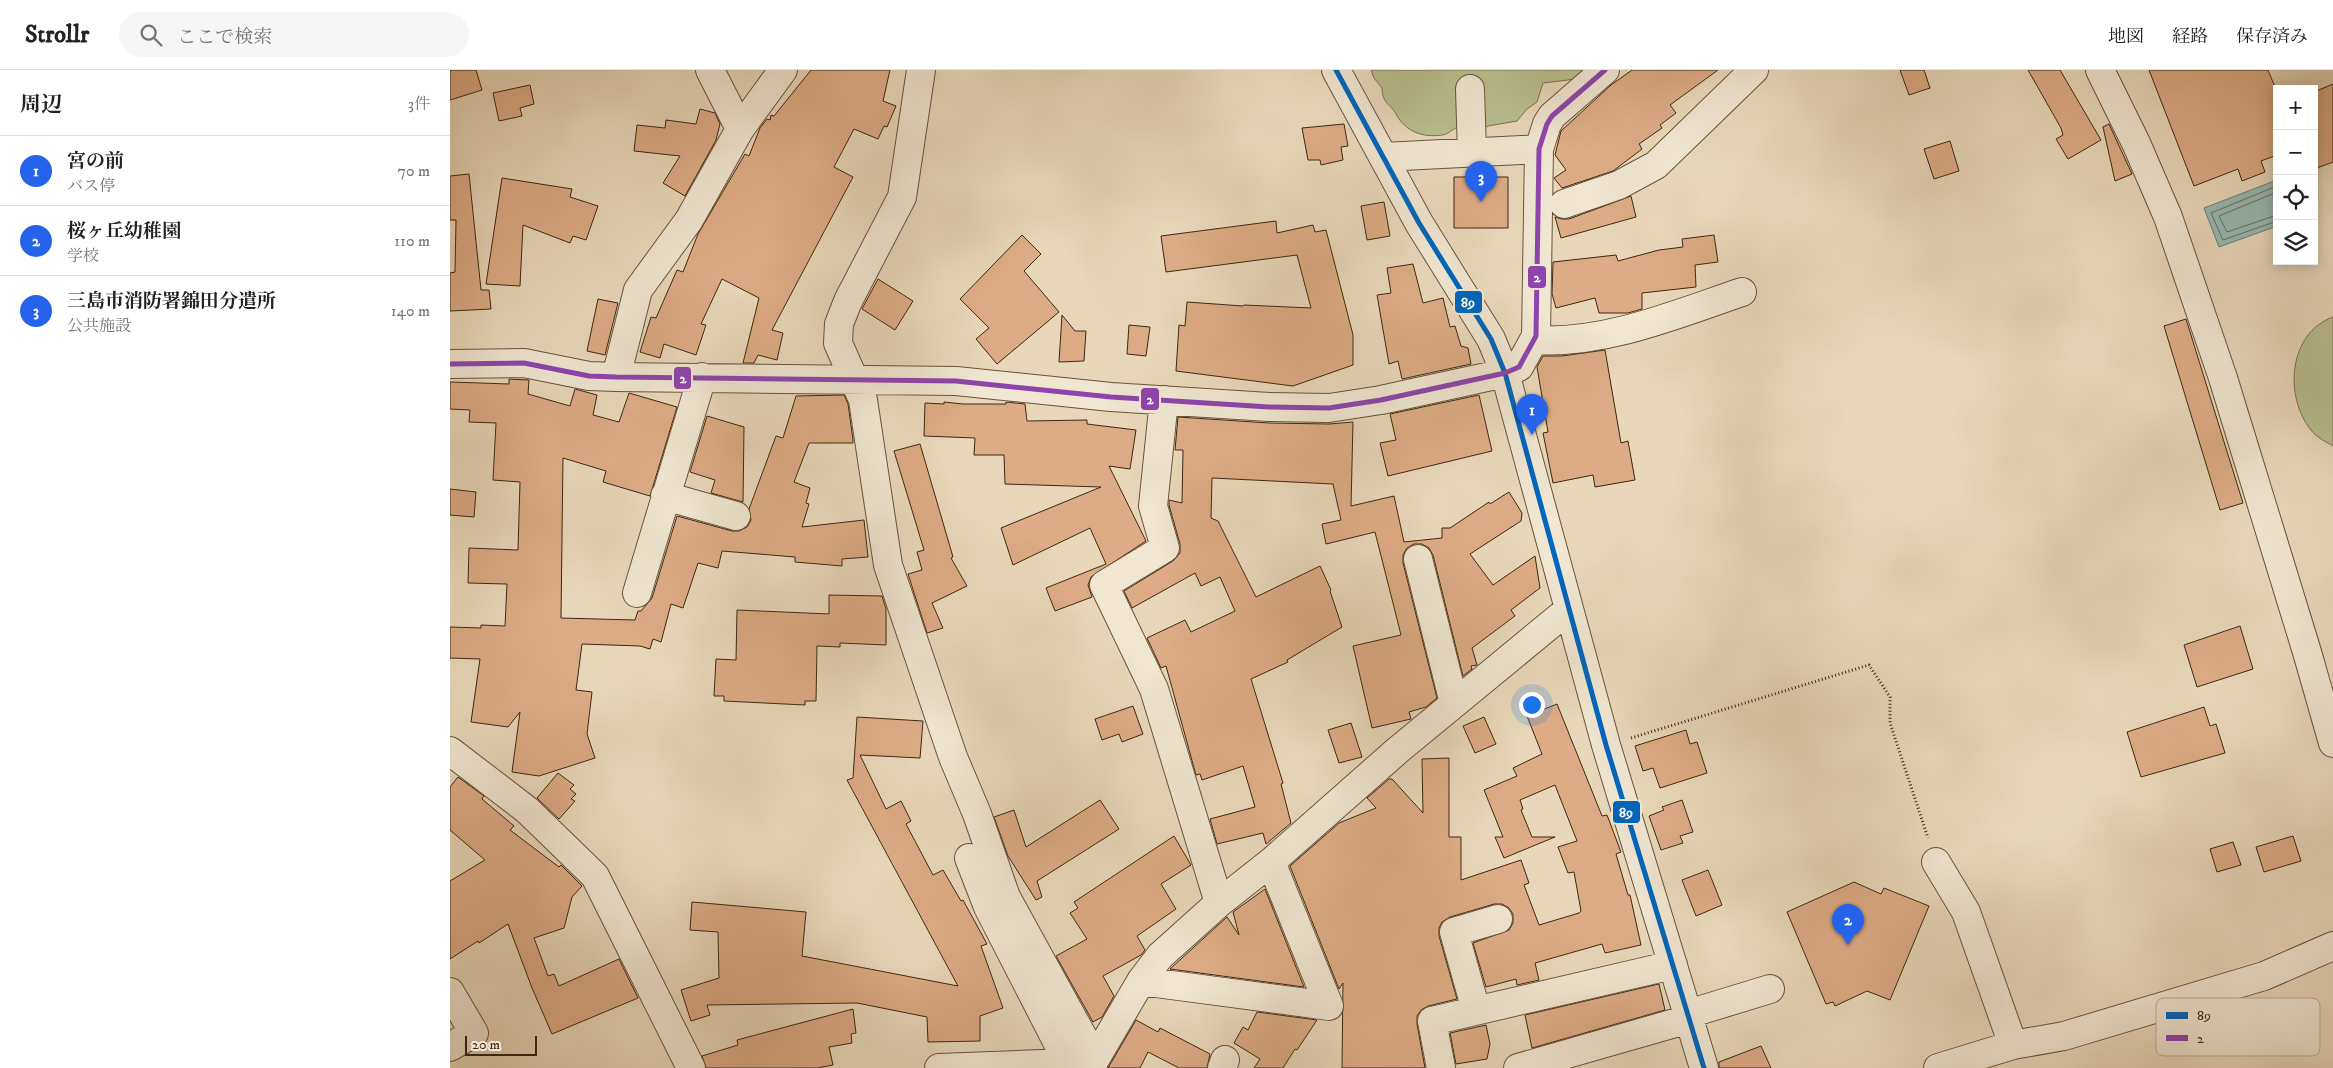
<!DOCTYPE html>
<html lang="ja">
<head>
<meta charset="utf-8">
<style>
	body { margin:0; font-family:"IM FELL DW Pica","Noto Serif JP",serif; background:#f6f6f6; color:#222 }
	.controls { position:absolute; right:15px; top:15px; display:grid; overflow:hidden; border-radius:0px; box-shadow:0 2px 12px #0003 }
	.controls button { width:45px; height:45px; display:grid; place-items:center; padding:0; border:0; border-bottom:1px solid #e0e0e0; background:#fff; color:#222; font:25px sans-serif }
	.scale { position:absolute; left:15px; bottom:12px; width:72px; box-sizing:border-box; padding-left:5px; border:2px solid #3d2810; border-top:0; font-size:14px; line-height:18px; white-space:nowrap; color:#3d2810; -webkit-text-stroke:4px #f0e6d2; paint-order:stroke }
	.you { position:absolute; left:1081px; top:634px; width:18px; height:18px; margin:-12px; border:4px solid #fff; border-radius:50%; background:#1a73e8; box-shadow:0 0 0 8px #1a73e833 }
	.badge { display:grid; place-items:center; width:32px; height:32px; border-radius:50%; background:#2563eb; color:#fff; font-size:16px; font-weight:700 }
	.pin { position:absolute; translate:-50% -41px; filter:drop-shadow(0 1px 2px #0008) }
	.pin::after { content:''; position:absolute; top:26px; width:18px; height:15px; background:inherit; clip-path:polygon(0 0,100% 0,50% 100%) }
	.list { margin:0; padding:0; list-style:none }
	h2 { display:flex; justify-content:space-between; align-items:center; height:65px; margin:0; padding:0 20px; font-size:21px }
	h2 small { font-size:16px; font-weight:400; color:#767676 }
	.list li { display:grid; grid-template-columns:32px 1fr auto; gap:15px; align-items:center; box-sizing:border-box; height:70px; padding:0 20px; border-top:1px solid #e0e0e0 }
	.list b { display:block; font-size:19px; white-space:nowrap }
	.list p { margin:0; font-size:16px; white-space:nowrap; color:#767676 }
	.list em { font-size:16px; font-style:normal; color:#767676 }
	.icon { flex:none; width:28px; height:28px; fill:none; stroke:currentColor; stroke-width:2; stroke-linecap:round; stroke-linejoin:round }
	.map { position:relative; flex:none; width:1883px; height:998px; overflow:hidden }
	header { display:flex; align-items:center; gap:30px; box-sizing:border-box; height:70px; padding:0 25px; background:#fff; border-bottom:1px solid #e0e0e0 }
	header strong { font-size:24px }
	nav { display:flex; gap:28px; margin-inline-start:auto; font-size:18px }
	.search { width:350px; height:45px; background:#f6f6f6; display:flex; align-items:center; gap:12px; box-sizing:border-box; padding:0 18px; border-radius:28px; color:#767676; font-size:19px }
	main { display:flex }
	aside { flex:1; background:#fff }
	.map>svg:first-child { display:block }
	.green { fill:#b8be8e; stroke:#7a734f }
	.water { fill:#97b9b3; stroke:#737f72 }
	.lines { fill:none; stroke-linecap:round; stroke-linejoin:round }
	.shore { stroke:#6a7062; stroke-width:1 }
	.building { fill:#ddab85; stroke:#3d2810 }
	.minor-casing { stroke:#68543a; stroke-width:30 }
	.path { stroke:#3d2810; stroke-width:3; stroke-dasharray:1 2.5; stroke-linecap:butt }
	.minor { stroke:#f0e6d2; stroke-width:28 }
	.bus-1-casing { stroke:#f0e6d2; stroke-width:9 }
	.bus-2-casing { stroke:#f0e6d2; stroke-width:9 }
	.bus-1 { stroke:#0065bd; stroke-width:5 }
	.bus-2 { stroke:#8e44ad; stroke-width:5 }
	.key { fill:#f0e6d2; stroke:#baad98; stroke-width:1 }
	.key-label { font-size:14px; fill:#3d2810 }
	.line-badge { stroke:#f0e6d2; stroke-width:2 }
	.badge-label { font-size:14px; text-anchor:middle; font-weight:bold; fill:#fff }
</style>
</head>
<body>
<header>
<strong>Strollr</strong>
<div class="search"><svg class="icon" aria-label="search" viewBox="0 0 24 24"><circle cx="10" cy="10" r="6"/><path d="M15 15l6 6"/></svg>ここで検索</div>
<nav><a>地図</a><a>経路</a><a>保存済み</a></nav>
</header>
<main>
<aside>
<h2>周辺<small>3件</small></h2>
<ul class="list">
<li><span class="badge">1</span><div><b>宮の前</b><p>バス停</p></div><em>70 m</em></li>
<li><span class="badge">2</span><div><b>桜ヶ丘幼稚園</b><p>学校</p></div><em>110 m</em></li>
<li><span class="badge">3</span><div><b>三島市消防署錦田分遣所</b><p>公共施設</p></div><em>140 m</em></li>
</ul>
</aside>
<div class="map">
<svg width="1883" height="998" viewBox="0 0 1883 998">
	<rect width="100%" height="100%" fill="#e8d8b9"/>
	<filter id="stains"><feTurbulence type="fractalNoise" baseFrequency=".004" numOctaves="4"/><feColorMatrix values="0 0 0 0 .2 0 0 0 0 .09 0 0 0 0 .02 0 0 0 .5 -.17"/></filter>
	<radialGradient id="worn" r=".72"><stop offset=".6" stop-color="#630" stop-opacity="0"/><stop offset="1" stop-color="#630" stop-opacity=".3"/></radialGradient>
	<path class="green" d="M 921,0 L 1134,0 L 1126,9 L 1093,13 L 1087,32 L 1077,39 L 1067,51 L 1038,56 L 1032,60 C 1025,59 1016,56 1009,57 C 1003,58 998,65 992,65 C 972,68 955,61 946,44 C 940,33 933,35 932,18 L 924,8 Z
		M 1883,247 L 1883,376 C 1876,372 1866,367 1861,360 C 1834,327 1838,263 1883,247 Z"/>
	<path class="water" d="M 1827,110 L 1827,156 L 1769,177 L 1754,138 Z"/>
	<g class="lines">
		<path class="shore" d="M 1827,116 L 1761,143 L 1773,170 L 1827,151
			M 1827,122 L 1769,146 L 1777,162 L 1827,145"/>
	</g>
	<path class="building" d="M 0,0 L 26,0 L 32,20 L 0,30 Z
		M 361,0 L 440,0 L 433,31 L 446,36 L 437,57 L 434,56 L 428,69 L 404,59 L 384,97 L 403,107 L 322,260 L 333,263 L 327,290 L 308,285 L 304,293 L 293,293 L 309,228 L 272,209 L 251,254 L 256,255 L 246,285 L 214,274 L 210,288 L 190,282 L 201,247 L 206,248 L 227,200 L 233,202 L 248,164 L 295,84 L 299,86 L 310,58 L 317,49 L 320,50 L 321,45 L 324,46 Z
		M 1182,0 L 1268,0 L 1220,35 L 1226,43 L 1210,55 L 1212,58 L 1189,74 L 1192,79 L 1163,101 L 1112,118 L 1104,108 L 1116,100 L 1105,85 L 1111,61 L 1161,15 Z
		M 1450,0 L 1474,0 L 1480,18 L 1459,25 Z
		M 1578,0 L 1610,0 L 1651,70 L 1618,89 L 1606,69 L 1613,65 L 1611,58 Z
		M 1699,0 L 1818,0 L 1827,22 L 1827,85 L 1811,91 L 1815,102 L 1792,111 L 1788,99 L 1744,116 Z
		M 1883,14 L 1883,92 L 1864,99 L 1864,22 Z
		M 80,15 L 84,34 L 70,38 L 72,46 L 49,51 L 43,23 Z
		M 250,39 L 265,43 L 270,54 L 266,70 L 235,126 L 213,113 L 230,86 L 184,81 L 187,55 L 215,58 L 216,50 L 246,54 Z
		M 894,54 L 898,76 L 891,77 L 893,90 L 871,95 L 870,90 L 858,90 L 852,58 Z
		M 1659,54 L 1682,104 L 1665,111 L 1653,57 Z
		M 1500,71 L 1509,101 L 1484,109 L 1474,79 Z
		M 19,104 L 31,220 L 39,220 L 41,239 L 0,241 L 0,203 L 5,202 L 6,150 L 0,150 L 0,106 Z
		M 1004,107 L 1058,107 L 1058,158 L 1004,158 Z
		M 52,108 L 122,119 L 120,127 L 148,136 L 136,170 L 123,166 L 120,173 L 73,155 L 70,216 L 36,214 Z
		M 1181,126 L 1186,147 L 1111,168 L 1105,147 L 1112,149 L 1119,149 Z
		M 934,132 L 940,166 L 917,170 L 911,136 Z
		M 826,151 L 827,163 L 863,155 L 865,162 L 876,160 L 903,265 L 903,295 L 843,316 L 726,301 L 729,255 L 735,256 L 737,232 L 793,236 L 794,235 L 861,238 L 847,185 L 716,202 L 711,166 Z
		M 572,165 L 591,184 L 574,201 L 609,242 L 547,294 L 526,269 L 539,258 L 510,229 Z
		M 1264,165 L 1268,192 L 1245,195 L 1246,217 L 1192,223 L 1192,239 L 1178,243 L 1149,243 L 1145,228 L 1106,238 L 1102,224 L 1103,192 L 1166,185 L 1168,191 L 1209,180 L 1233,177 L 1232,169 Z
		M 963,194 L 973,233 L 993,228 L 1000,257 L 1005,256 L 1011,276 L 1018,278 L 1021,294 L 952,309 L 948,291 L 939,294 L 927,225 L 941,223 L 937,198 Z
		M 428,209 L 463,231 L 445,260 L 412,239 Z
		M 148,229 L 168,233 L 155,285 L 137,281 Z
		M 612,245 L 625,261 L 636,261 L 634,291 L 609,292 Z
		M 1736,249 L 1793,433 L 1770,440 L 1714,256 Z
		M 679,255 L 700,257 L 696,286 L 677,284 Z
		M 1155,280 L 1171,373 L 1178,371 L 1185,410 L 1145,417 L 1143,405 L 1103,413 L 1093,363 L 1098,362 L 1087,297 L 1093,286 L 1112,286 Z
		M 59,309 L 79,310 L 78,324 L 120,336 L 125,319 L 147,325 L 143,345 L 169,352 L 179,323 L 227,337 L 200,426 L 153,412 L 156,401 L 113,388 L 111,548 L 185,550 L 188,541 L 191,541 L 202,528 L 227,446 L 282,461 L 289,461 L 297,457 L 301,450 L 299,439 L 326,366 L 333,368 L 346,326 L 394,325 L 398,334 L 403,370 L 403,373 L 359,373 L 344,412 L 360,418 L 356,433 L 359,434 L 352,457 L 414,450 L 418,487 L 392,489 L 392,496 L 345,492 L 345,487 L 272,481 L 268,498 L 248,493 L 233,538 L 221,534 L 211,572 L 203,569 L 200,579 L 190,576 L 132,574 L 126,620 L 142,622 L 137,664 L 145,688 L 89,706 L 62,702 L 70,642 L 58,657 L 21,652 L 30,589 L 0,588 L 0,557 L 31,558 L 31,555 L 55,556 L 57,514 L 18,513 L 19,478 L 68,480 L 70,412 L 43,410 L 46,353 L 19,352 L 20,340 L 0,339 L 0,312 L 59,314 Z
		M 1029,325 L 1042,381 L 938,406 L 930,373 L 946,370 L 940,344 Z
		M 494,332 L 513,334 L 556,334 L 556,332 L 575,334 L 577,351 L 637,350 L 637,354 L 686,360 L 680,399 L 659,396 L 696,471 L 641,507 L 638,515 L 642,527 L 605,541 L 596,518 L 656,494 L 640,458 L 563,495 L 551,458 L 651,417 L 555,414 L 554,385 L 524,385 L 525,368 L 474,366 L 475,333 L 494,334 Z
		M 257,346 L 294,357 L 293,432 L 261,423 L 265,410 L 240,402 Z
		M 728,347 L 819,353 L 879,354 L 903,352 L 901,436 L 944,426 L 954,472 L 992,468 L 992,458 L 1000,458 L 1039,432 L 1040,434 L 1059,422 L 1072,443 L 1071,451 L 1020,484 L 1043,515 L 1085,486 L 1090,518 L 1061,540 L 1065,546 L 1022,578 L 1027,595 L 1021,596 L 1022,599 L 1013,606 L 983,485 L 979,478 L 972,474 L 964,474 L 957,478 L 953,485 L 953,493 L 987,628 L 976,637 L 959,642 L 961,649 L 922,658 L 903,576 L 951,565 L 925,462 L 876,474 L 872,454 L 891,450 L 883,414 L 762,408 L 761,448 L 768,451 L 806,527 L 870,496 L 881,520 L 880,521 L 892,557 L 837,590 L 838,592 L 801,609 L 833,713 L 831,714 L 841,753 L 816,774 L 813,763 L 767,774 L 760,749 L 805,737 L 793,696 L 752,710 L 750,704 L 746,705 L 716,596 L 711,598 L 697,568 L 735,550 L 741,562 L 785,541 L 770,507 L 751,516 L 745,503 L 682,538 L 674,521 L 723,491 L 730,483 L 730,474 L 719,435 L 719,430 L 732,433 L 733,380 L 725,380 Z
		M 470,374 L 503,487 L 501,488 L 517,516 L 482,533 L 493,558 L 477,563 L 458,504 L 472,500 L 467,482 L 474,480 L 444,381 Z
		M 0,419 L 26,422 L 24,447 L 0,445 Z
		M 379,525 L 432,526 L 436,539 L 436,575 L 390,573 L 390,577 L 367,576 L 366,631 L 355,631 L 355,635 L 274,631 L 274,626 L 264,626 L 266,589 L 286,590 L 287,540 L 379,544 Z
		M 1790,556 L 1803,599 L 1747,617 L 1734,575 Z
		M 1107,634 L 1152,746 L 1157,745 L 1171,782 L 1166,784 L 1178,825 L 1180,825 L 1191,875 L 1155,883 L 1152,874 L 1085,893 L 1089,910 L 1067,915 L 1066,909 L 1036,917 L 1023,873 L 1059,860 L 1063,853 L 1063,844 L 1059,838 L 1052,834 L 1044,834 L 1000,847 L 992,852 L 989,858 L 989,866 L 1007,929 L 978,936 L 971,940 L 967,946 L 967,954 L 975,998 L 892,998 L 893,913 L 889,919 L 840,796 L 889,753 L 926,738 L 917,728 L 939,709 L 942,709 L 973,743 L 972,689 L 999,688 L 999,767 L 1011,767 L 1011,810 L 1071,790 L 1079,813 L 1074,815 L 1089,855 L 1129,843 L 1131,841 L 1124,802 L 1118,803 L 1108,777 L 1127,771 L 1105,715 L 1070,730 L 1073,739 L 1071,740 L 1082,767 L 1105,767 L 1054,788 L 1045,767 L 1053,767 L 1034,720 L 1067,706 L 1063,698 L 1092,684 L 1077,646 Z
		M 683,636 L 693,664 L 672,672 L 669,664 L 652,670 L 645,649 Z
		M 1754,637 L 1760,656 L 1766,654 L 1775,683 L 1691,707 L 1677,662 Z
		M 407,647 L 473,651 L 470,688 L 410,685 L 436,739 L 451,731 L 461,751 L 456,754 L 483,805 L 493,800 L 511,831 L 513,830 L 537,874 L 531,876 L 553,938 L 530,946 L 530,971 L 478,972 L 477,947 L 407,933 L 257,935 L 260,945 L 241,951 L 231,920 L 269,908 L 268,862 L 240,860 L 242,832 L 356,842 L 352,886 L 508,916 L 397,710 L 403,708 Z
		M 1034,647 L 1046,674 L 1025,683 L 1013,656 Z
		M 901,653 L 912,687 L 889,693 L 878,660 Z
		M 1236,660 L 1240,674 L 1247,672 L 1257,703 L 1210,718 L 1203,698 L 1193,701 L 1185,676 Z
		M 108,703 L 124,715 L 120,719 L 126,724 L 121,729 L 125,731 L 109,749 L 87,728 Z
		M 8,707 L 34,726 L 32,729 L 64,756 L 60,760 L 109,797 L 111,795 L 132,816 L 122,827 L 114,858 L 84,868 L 98,906 L 104,904 L 109,916 L 169,889 L 188,928 L 102,964 L 82,918 L 58,854 L 29,873 L 28,871 L 0,889 L 0,811 L 35,790 L 0,760 L 0,717 Z
		M 650,730 L 669,759 L 587,811 L 592,827 L 586,830 L 558,786 L 544,747 L 564,740 L 576,777 Z
		M 1232,730 L 1243,762 L 1230,766 L 1233,773 L 1211,780 L 1199,746 L 1214,740 L 1212,737 Z
		M 724,766 L 741,795 L 711,814 L 726,839 L 687,866 L 695,880 L 691,885 L 653,906 L 664,926 L 652,947 L 643,952 L 606,886 L 637,869 L 620,843 L 628,838 L 624,832 Z
		M 1843,766 L 1851,791 L 1814,802 L 1806,777 Z
		M 1783,772 L 1791,795 L 1767,802 L 1760,779 Z
		M 1258,800 L 1272,835 L 1246,846 L 1232,810 Z
		M 1404,812 L 1431,824 L 1434,818 L 1479,836 L 1440,930 L 1417,921 L 1385,936 L 1383,932 L 1376,934 L 1337,842 Z
		M 815,819 L 854,917 L 720,899 L 777,847 L 789,865 L 783,842 Z
		M 1209,914 L 1215,940 L 1082,978 L 1075,945 Z
		M 403,939 L 406,963 L 401,964 L 402,973 L 379,977 L 383,995 L 367,998 L 256,998 L 252,986 L 288,975 L 287,970 Z
		M 807,942 L 867,950 L 847,980 L 845,979 L 833,998 L 804,998 L 810,989 L 784,973 L 793,957 L 798,960 Z
		M 686,950 L 708,962 L 710,958 L 760,984 L 757,998 L 729,998 L 698,982 L 690,998 L 658,998 Z
		M 1036,955 L 1040,974 L 1037,989 L 1006,994 L 1000,963 Z
		M 1311,976 L 1321,998 L 1269,998 L 1269,992 Z"/>
	<g class="lines">
		<g class="minor-casing">
			<path id="minor" d="M 260,0 L 290,59
				M 471,0 L 452,127 L 398,231 L 389,254 L 388,273 L 413,330 L 438,495 L 503,687 L 527,744 L 556,827 L 644,987
				M 886,0 L 969,153 L 1041,269 L 1055,303 L 1156,675 L 1254,998
				M 1650,0 L 1686,73 L 1718,147 L 1773,308 L 1857,582 L 1883,673
				M 1020,19 L 1022,83
				M 933,87 L 1089,79
				M 1114,134 L 1169,115 L 1206,95 L 1304,0
				M 1084,270 C 1153,275 1227,244 1292,222
				M 0,294 L 74,293 L 139,306 L 166,307 L 506,311 L 661,327 L 819,337 L 879,338 L 931,330 L 1055,303 L 1069,297 L 1086,266 L 1089,79 L 1097,54 L 1102,46 L 1155,0
				M 166,307 L 188,220 L 239,150 L 290,59 L 333,0
				M 714,330 L 703,436 L 715,478 L 654,515 L 704,619 L 769,833
				M 215,426 L 286,446
				M 968,489 L 1004,633
				M 187,523 L 252,307
				M 0,681 L 77,740 L 145,806 L 241,998
				M 519,788 L 538,837 L 618,993 L 624,998
				M 1486,792 L 1516,842 L 1563,975
				M 691,911 L 879,936 L 821,792
				M 0,922 L 24,963 L 0,977
				M 1026,940 L 1004,862 L 1048,849
				M 1238,944 L 1320,919
				M 489,998 L 618,993
				M 640,998 L 691,911 L 710,886 L 769,833 L 821,792 L 948,680 L 1118,540
				M 772,998 L 775,990
				M 991,998 L 982,951 L 1223,895
				M 1068,998 L 1239,949
				M 1488,998 L 1563,975 L 1614,966 L 1814,906 L 1883,876"/>
		</g>
		<path class="path" d="M 1181,668 L 1419,595 L 1440,627 L 1440,653 L 1478,768"/>
		<use href="#minor" class="minor"/>
		<g class="bus-1-casing">
			<path id="bus-1" d="M 886,0 L 969,153 L 1041,269 L 1055,303 L 1156,675 L 1254,998"/>
		</g>
		<g class="bus-2-casing">
			<path id="bus-2" d="M 0,294 L 74,293 L 139,306 L 166,307 L 506,311 L 661,327 L 819,337 L 879,338 L 931,330 L 1055,303 L 1069,297 L 1086,266 L 1089,79 L 1097,54 L 1102,46 L 1155,0"/>
		</g>
		<use href="#bus-1" class="bus-1"/>
		<use href="#bus-2" class="bus-2"/>
	</g>
	<rect x="1706" y="928" width="164" height="58" rx="8" class="key"/>
	<rect x="1716" y="942" width="22" height="7" fill="#0065bd"/>
	<rect x="1716" y="965" width="22" height="6" fill="#8e44ad"/>
	<g class="key-label">
		<text x="1747" y="950">89</text>
		<text x="1747" y="973">2</text>
	</g>
	<g class="line-badge">
		<rect x="1077" y="195" width="20" height="24" rx="5" fill="#8e44ad"/>
		<rect x="1004" y="220" width="29" height="24" rx="5" fill="#0065bd"/>
		<rect x="223" y="296" width="19" height="24" rx="5" fill="#8e44ad"/>
		<rect x="690" y="317" width="20" height="24" rx="5" fill="#8e44ad"/>
		<rect x="1162" y="730" width="29" height="24" rx="5" fill="#0065bd"/>
	</g>
	<g class="badge-label">
		<text x="1087" y="212">2</text>
		<text x="1018" y="237">89</text>
		<text x="233" y="313">2</text>
		<text x="700" y="334">2</text>
		<text x="1176" y="747">89</text>
	</g>
	<rect width="100%" height="100%" filter="url(#stains)"/>
	<rect width="100%" height="100%" fill="url(#worn)"/>
</svg>
<div class="controls">
<button>+</button>
<button>−</button>
<button><svg class="icon" aria-label="locate" viewBox="0 0 24 24"><circle cx="12" cy="12" r="6"/><path d="M12 2v4M12 18v4M2 12h4M18 12h4"/></svg></button>
<button><svg class="icon" aria-label="layers" viewBox="0 0 24 24"><path d="M12 4l9 5-9 5-9-5zM3 14l9 5 9-5"/></svg></button>
</div>
<div class="scale">20 m</div>
<div class="you"></div>
<div class="pin badge" style="left:1082px;top:365px">1</div>
<div class="pin badge" style="left:1398px;top:875px">2</div>
<div class="pin badge" style="left:1031px;top:132px">3</div>
</div>
</main>
</body>
</html>
